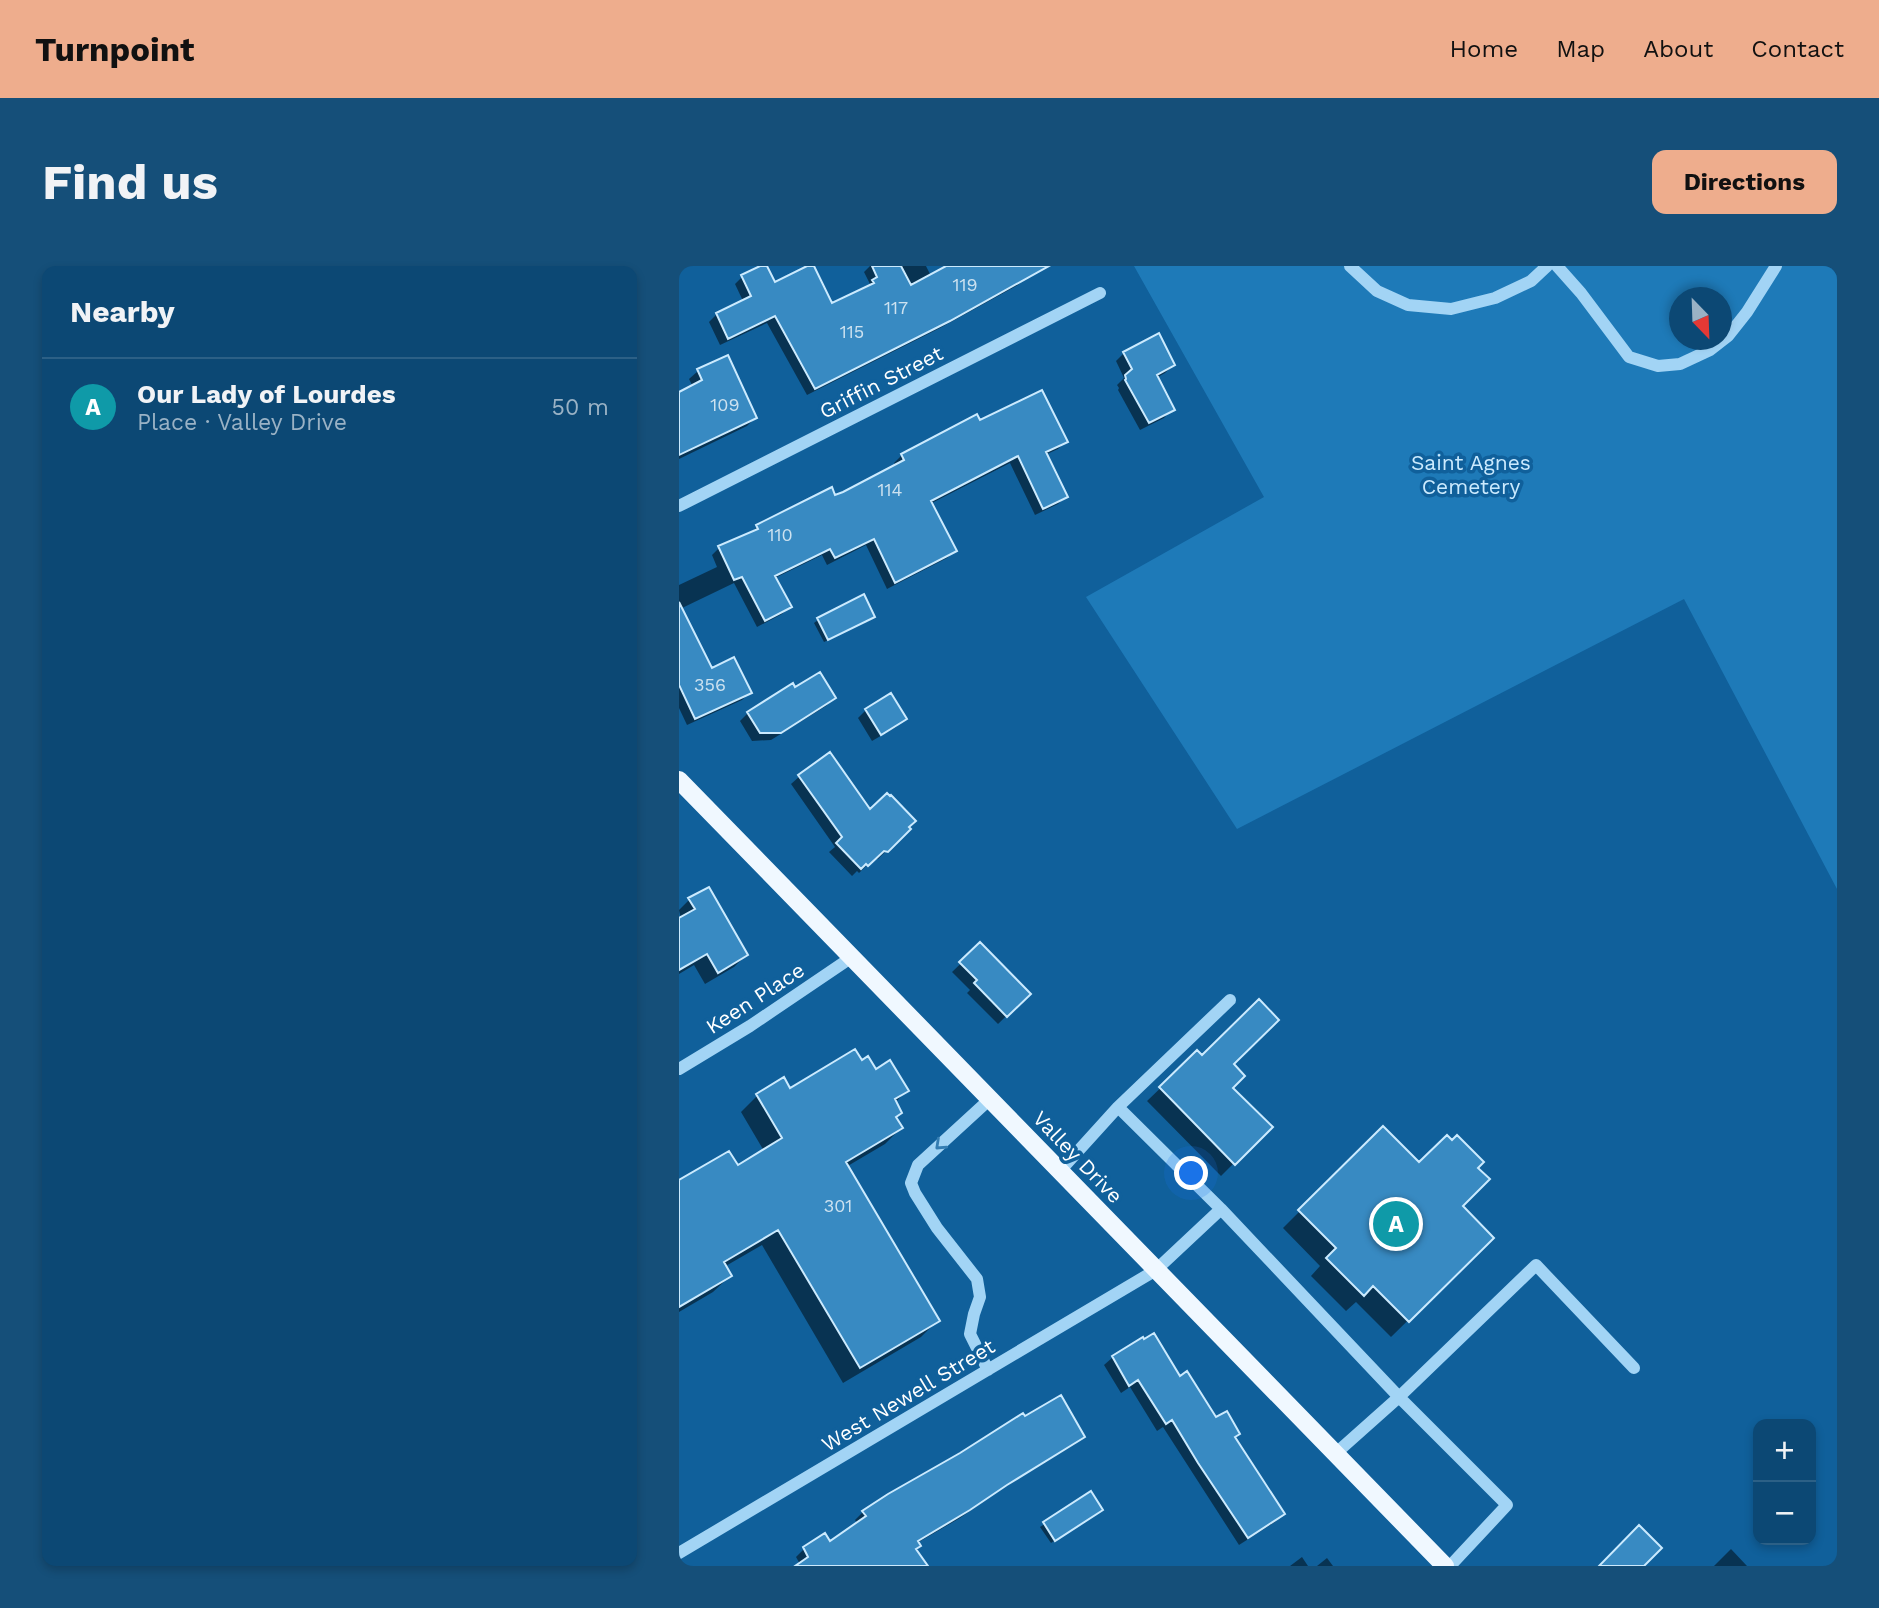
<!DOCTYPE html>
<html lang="en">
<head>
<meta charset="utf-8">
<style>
	body { margin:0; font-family:"Work Sans",sans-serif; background:#154f79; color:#f1f3f6 }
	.controls { position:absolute; right:21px; bottom:21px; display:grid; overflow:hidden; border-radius:14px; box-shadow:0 4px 10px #0003 }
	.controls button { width:63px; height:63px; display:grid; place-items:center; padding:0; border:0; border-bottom:2px solid #2c6086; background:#0c4874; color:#f1f3f6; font:35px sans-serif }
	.compass { position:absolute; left:990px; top:21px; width:63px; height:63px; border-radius:50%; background:#0c4874; box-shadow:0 4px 10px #0003; rotate:157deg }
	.you { position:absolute; left:513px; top:908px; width:24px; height:24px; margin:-18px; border:5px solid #fff; border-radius:50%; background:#1a73e8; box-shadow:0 0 0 10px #1a73e833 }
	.badge { display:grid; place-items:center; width:46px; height:46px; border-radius:50%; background:#eead8d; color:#fff; font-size:23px; font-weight:700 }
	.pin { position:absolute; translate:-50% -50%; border:4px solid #fff; box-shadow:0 2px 7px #0006 }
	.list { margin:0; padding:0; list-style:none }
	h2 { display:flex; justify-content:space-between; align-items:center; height:91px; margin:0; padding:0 28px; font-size:30px }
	h2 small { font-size:23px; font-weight:400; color:#9ab2c5 }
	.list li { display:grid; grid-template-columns:46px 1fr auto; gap:21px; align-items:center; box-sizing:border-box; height:98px; padding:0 28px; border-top:2px solid #2c6086 }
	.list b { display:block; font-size:26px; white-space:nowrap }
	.list p { margin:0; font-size:23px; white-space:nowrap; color:#9ab2c5 }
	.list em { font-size:23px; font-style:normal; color:#9ab2c5 }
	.map { position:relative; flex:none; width:1158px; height:1300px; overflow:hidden; border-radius:14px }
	header { display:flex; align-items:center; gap:42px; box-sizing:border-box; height:98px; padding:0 35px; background:#eead8d; color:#111 }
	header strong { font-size:33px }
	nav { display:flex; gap:38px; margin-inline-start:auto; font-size:24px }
	.intro { display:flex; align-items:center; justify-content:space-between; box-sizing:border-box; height:168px; padding:0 42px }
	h1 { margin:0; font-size:49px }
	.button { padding:18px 32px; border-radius:14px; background:#eead8d; color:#111; font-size:24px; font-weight:700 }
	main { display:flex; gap:42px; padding:0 42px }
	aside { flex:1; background:#0c4874; border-radius:14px; box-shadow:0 4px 10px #0003 }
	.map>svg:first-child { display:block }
	.green { fill:#1e7ab8; fill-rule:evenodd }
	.shadow { fill:#0007 }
	.building { fill:#388ac2; stroke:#cbeafe; stroke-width:2 }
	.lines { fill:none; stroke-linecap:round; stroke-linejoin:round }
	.minor { stroke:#a2d4f5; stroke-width:12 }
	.major { stroke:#f0f8ff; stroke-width:18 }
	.oneway { stroke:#347db2 }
	.labels { text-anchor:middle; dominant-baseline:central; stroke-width:7; stroke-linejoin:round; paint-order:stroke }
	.number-label { font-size:18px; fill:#cde2f0 }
	.street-label { font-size:21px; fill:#fff; stroke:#10609b }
	.park-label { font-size:21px; fill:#cbeafe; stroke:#10609b }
</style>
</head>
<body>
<header>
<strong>Turnpoint</strong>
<nav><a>Home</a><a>Map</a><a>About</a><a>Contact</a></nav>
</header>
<div class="intro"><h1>Find us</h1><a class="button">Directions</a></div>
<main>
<aside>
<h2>Nearby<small></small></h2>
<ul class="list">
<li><span class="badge" style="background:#0f9aa8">A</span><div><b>Our Lady of Lourdes</b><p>Place · Valley Drive</p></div><em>50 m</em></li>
</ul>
</aside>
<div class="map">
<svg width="1158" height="1300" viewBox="0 0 1158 1300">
	<rect width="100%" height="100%" fill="#10609b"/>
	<path class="green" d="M 455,0 L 1158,0 L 1158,623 L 1005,333 L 558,563 L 407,331 L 585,231 ZM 1001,32 L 1042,32 L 1042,74 L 1001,74 Z"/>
	<path class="shadow" d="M 85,0 L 95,18 L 133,0 L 152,39 L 187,22 L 191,18 L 185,6 L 191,0 L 247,0 L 252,10 L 270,0 L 370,0 L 346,12 L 339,19 L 261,62 L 128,129 L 88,57 L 41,79 L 30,56 L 38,48 L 64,35 L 56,18 L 63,11 Z
		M 445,87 L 494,99 L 486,107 L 477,112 L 493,143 L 485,152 L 461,164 L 439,124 L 440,122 L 438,119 L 445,112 L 437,95 Z
		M 48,91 L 76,152 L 68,160 L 0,193 L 0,129 L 14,121 L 10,113 L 19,105 Z
		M 300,156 L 387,175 L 379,183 L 366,189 L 387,230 L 379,238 L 356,249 L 331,197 L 251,238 L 275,285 L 268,292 L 208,323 L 187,279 L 148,299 L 143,289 L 96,312 L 111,340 L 103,348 L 78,361 L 55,317 L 1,343 L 33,404 L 70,427 L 63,434 L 8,459 L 0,442 L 0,319 L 38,301 L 33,289 L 40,282 L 71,268 L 78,261 L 156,231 L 217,200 L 215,197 L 223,189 Z
		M 184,330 L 194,350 L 191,354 L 145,376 L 135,357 L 139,354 Z
		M 115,423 L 155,432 L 147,440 L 92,474 L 73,475 L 61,455 L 69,447 Z
		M 187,444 L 226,453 L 217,461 L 193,475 L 179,452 Z
		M 121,510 L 191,546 L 229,563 L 199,593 L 195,592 L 180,607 L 178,605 L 173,610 L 150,586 L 156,581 L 112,518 Z
		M 10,634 L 67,689 L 55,701 L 26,718 L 15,699 L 0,708 L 0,654 L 2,653 L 0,644 Z
		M 301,679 L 350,728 L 319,758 L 288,727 L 291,724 L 273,706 Z
		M 518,787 L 523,792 L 552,798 L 552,822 L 591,861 L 542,910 L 468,835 Z
		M 183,797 L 227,825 L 216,837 L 216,852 L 222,862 L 206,878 L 167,901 L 258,1055 L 242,1071 L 164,1117 L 83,979 L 45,1001 L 51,1010 L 34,1026 L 0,1046 L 0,916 L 58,902 L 85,885 L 62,846 L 78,830 L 111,824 Z
		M 704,862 L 740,899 L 797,902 L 781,940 L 813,972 L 712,1071 L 677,1036 L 667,1045 L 632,1010 L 641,1000 L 604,962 Z
		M 434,1091 L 500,1113 L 555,1172 L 604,1247 L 596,1256 L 560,1279 L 484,1161 L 478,1165 L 451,1121 L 442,1127 L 425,1099 Z
		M 345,1152 L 404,1170 L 396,1178 L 318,1226 L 281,1252 L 238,1277 L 236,1283 L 240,1300 L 120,1300 L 121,1298 L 117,1291 L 125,1283 L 145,1269 L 151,1278 L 179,1258 L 176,1254 L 184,1246 Z
		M 412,1228 L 418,1247 L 372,1277 L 361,1261 Z
		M 1052,1283 L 1068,1300 L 1035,1300 Z
		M 623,1291 L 629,1300 L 611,1300 Z
		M 648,1292 L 654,1300 L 638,1300 Z"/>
	<path class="building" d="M 81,0 L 88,0 L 96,16 L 128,0 L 135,0 L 153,37 L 195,17 L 193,14 L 198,11 L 193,0 L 222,0 L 232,19 L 267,0 L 370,0 L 271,55 L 136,123 L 96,50 L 49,73 L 37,47 L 72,30 L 62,9 Z
		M 480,67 L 496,99 L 478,109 L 496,144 L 470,157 L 446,114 L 447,113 L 446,109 L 453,103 L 444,86 Z
		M 49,89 L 78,152 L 0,189 L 0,126 L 23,114 L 18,103 Z
		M 363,124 L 389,176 L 367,186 L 389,231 L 364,243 L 339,190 L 252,235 L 278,285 L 216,317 L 195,273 L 156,292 L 151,283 L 96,310 L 113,341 L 86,355 L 63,311 L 55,314 L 39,280 L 79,263 L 77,259 L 153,221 L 156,229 L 164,226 L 225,194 L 222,188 L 298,148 L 301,154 Z
		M 185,328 L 196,351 L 149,374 L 138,352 Z
		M 0,336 L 33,402 L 55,391 L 73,427 L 16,453 L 0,419 Z
		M 141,406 L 157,432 L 102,467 L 81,467 L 68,446 L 114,417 L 116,421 Z
		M 212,427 L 228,453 L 202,469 L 186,443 Z
		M 151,486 L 191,543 L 208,527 L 211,530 L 212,529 L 237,555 L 230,561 L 232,563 L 209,586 L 205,585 L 189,600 L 187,598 L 182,603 L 157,577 L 163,571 L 119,509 Z
		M 30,621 L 69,689 L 39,707 L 28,688 L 0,704 L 0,652 L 16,643 L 9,632 Z
		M 301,676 L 352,728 L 328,751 L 295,717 L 298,714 L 280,696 Z
		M 580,733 L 600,754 L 555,798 L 566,810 L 554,822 L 594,861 L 556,899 L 480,821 L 518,784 L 523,789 Z
		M 176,783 L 183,794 L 189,790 L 197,803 L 211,794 L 230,825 L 216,833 L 223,847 L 217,851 L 224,862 L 167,896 L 261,1055 L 181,1102 L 99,964 L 45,996 L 53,1010 L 0,1041 L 0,914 L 50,885 L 59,899 L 103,872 L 77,828 L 105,811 L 111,822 Z
		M 704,860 L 740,896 L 768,869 L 773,874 L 778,869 L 805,896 L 799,902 L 811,913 L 784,940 L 815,972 L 730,1056 L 694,1020 L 685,1030 L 647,992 L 657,982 L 619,944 Z
		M 475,1067 L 501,1110 L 508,1105 L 537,1151 L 548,1145 L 561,1168 L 556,1171 L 606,1248 L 569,1272 L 519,1197 L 493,1154 L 487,1158 L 459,1114 L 450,1120 L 433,1090 L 464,1071 L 465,1073 Z
		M 382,1129 L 406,1171 L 328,1219 L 291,1244 L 239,1275 L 242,1280 L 237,1283 L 249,1300 L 116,1300 L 129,1291 L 124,1281 L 146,1267 L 151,1275 L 187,1250 L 183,1245 L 209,1228 L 281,1187 L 344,1147 L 346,1150 Z
		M 412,1225 L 424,1244 L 376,1275 L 364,1256 Z
		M 960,1259 L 983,1282 L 965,1300 L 920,1300 Z"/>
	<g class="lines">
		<path class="minor" d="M 671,0 L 698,25 L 729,39 L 772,43 L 816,32 L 852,15 L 868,0
			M 878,0 L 902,27 L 950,91 L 979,100 L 1001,98 L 1031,84 L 1049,70 L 1068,46 L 1097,0
			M 0,240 L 421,27
			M 0,803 L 71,760 L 173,691
			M 439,841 L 551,734
			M 381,905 L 439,841 L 542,943
			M 309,1104 L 291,1068 L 295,1048 L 301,1031 L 298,1013 L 258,962 L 236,927 L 232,917 L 239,899 L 311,833
			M 656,1188 L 720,1131 L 828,1239 L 771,1300
			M 0,1287 L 477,1004 L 542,943 L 720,1131 L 857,999 L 955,1102"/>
		<path class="major" d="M 0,514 L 766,1300"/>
	</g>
	<defs><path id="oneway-chevron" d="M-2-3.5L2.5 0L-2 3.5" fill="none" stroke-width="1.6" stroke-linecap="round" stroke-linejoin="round" transform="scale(1.75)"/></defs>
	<use class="oneway" href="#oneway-chevron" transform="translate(261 879) rotate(137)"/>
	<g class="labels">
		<g class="number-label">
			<text x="286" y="18">119</text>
			<text x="217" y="41">117</text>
			<text x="173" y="65">115</text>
			<text x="46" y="138">109</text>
			<text x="211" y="223">114</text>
			<text x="101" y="268">110</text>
			<text x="31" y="418">356</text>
			<text x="159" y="939">301</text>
		</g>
		<g class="street-label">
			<text transform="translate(202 116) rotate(-27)">Griffin Street</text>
			<text transform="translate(76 732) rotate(-33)">Keen Place</text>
			<text transform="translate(399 891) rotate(46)">Valley Drive</text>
			<text transform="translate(229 1129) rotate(-31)">West Newell Street</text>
		</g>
		<g class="park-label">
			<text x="792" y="196">Saint Agnes<tspan x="792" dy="24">Cemetery</tspan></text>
		</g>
	</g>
</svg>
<div class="controls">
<button>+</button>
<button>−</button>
</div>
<svg class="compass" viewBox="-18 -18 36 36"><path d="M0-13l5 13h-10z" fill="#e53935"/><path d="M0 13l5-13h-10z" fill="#9ab2c5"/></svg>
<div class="you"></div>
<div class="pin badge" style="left:717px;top:958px;background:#0f9aa8">A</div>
</div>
</main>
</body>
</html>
